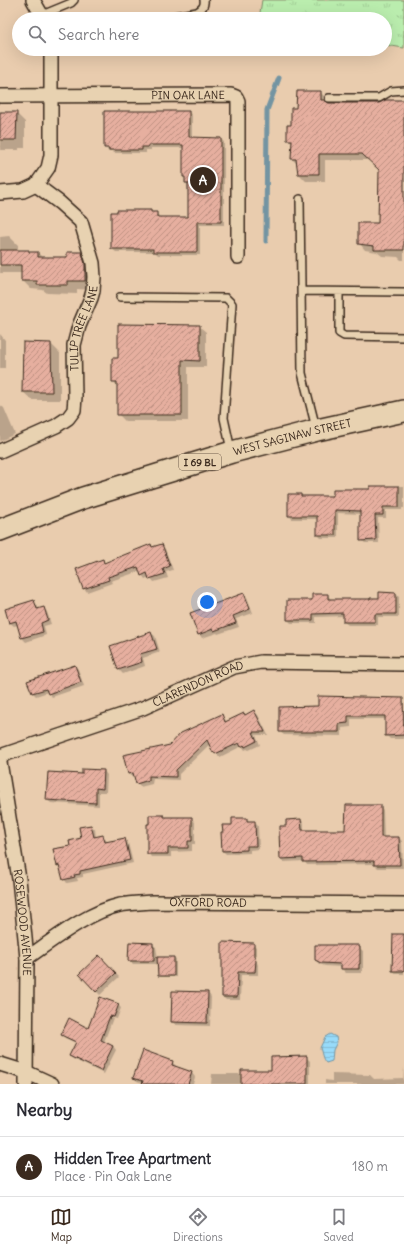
<!DOCTYPE html>
<html lang="en">
<head>
<meta charset="utf-8">
<style>
	body { margin:0; font-family:Delius,sans-serif; background:#f2f2f3; color:#2b2b33 }
	.you { position:absolute; left:207px; top:602px; width:14px; height:14px; margin:-10px; border:3px solid #fff; border-radius:50%; background:#1a73e8; box-shadow:0 0 0 6px #1a73e833 }
	.badge { display:grid; place-items:center; width:26px; height:26px; border-radius:50%; background:#3b2a1e; color:#fff; font-size:13px; font-weight:700 }
	.pin { position:absolute; translate:-50% -50%; border:2px solid #fff; box-shadow:0 1px 4px #0006 }
	.list { margin:0; padding:0; list-style:none }
	h2 { display:flex; justify-content:space-between; align-items:center; height:52px; margin:0; padding:0 16px; font-size:17px }
	h2 small { font-size:13px; font-weight:400; color:#7c7c81 }
	.list li { display:grid; grid-template-columns:26px 1fr auto; gap:12px; align-items:center; box-sizing:border-box; height:60px; padding:0 16px; border-top:1px solid #e1e1e2 }
	.list b { display:block; font-size:15px; white-space:nowrap }
	.list p { margin:0; font-size:13px; white-space:nowrap; color:#7c7c81 }
	.list em { font-size:13px; font-style:normal; color:#7c7c81 }
	.icon { flex:none; width:22px; height:22px; fill:none; stroke:currentColor; stroke-width:2; stroke-linecap:round; stroke-linejoin:round }
	.map { position:relative; flex:none; width:404px; height:1084px; overflow:hidden }
	.search { position:absolute; background:#fff; box-shadow:0 4px 16px #0002; left:12px; right:12px; top:12px; height:44px; display:flex; align-items:center; gap:10px; box-sizing:border-box; padding:0 14px; border-radius:22px; color:#7c7c81; font-size:15px }
	.sheet { height:112px; background:#fff }
	nav { display:flex; justify-content:space-around; align-items:center; box-sizing:border-box; height:56px; border-top:1px solid #e1e1e2; background:#fff; font-size:11px; color:#7c7c81 }
	nav a { display:grid; justify-items:center; gap:2px }
	nav .on { color:#3b2a1e }
	.map>svg:first-child { display:block }
	.grass { fill:url(#grass-tufts); stroke:#7a8c66 }
	.water { fill:url(#water-rules); stroke:#7394a2 }
	.shadow { fill:#0003 }
	.lines { fill:none; stroke-linecap:round; stroke-linejoin:round }
	.stream { stroke:#7394a2; stroke-width:5 }
	.building { fill:url(#building-hatch); stroke:#3b2a1e }
	.lane-casing { stroke:#3b2a1e; stroke-width:10 }
	.street-casing { stroke:#3b2a1e; stroke-width:16 }
	.primary-casing { stroke:#3b2a1e; stroke-width:24 }
	.lane { stroke:#e8d2b1; stroke-width:7 }
	.street { stroke:#e8d2b1; stroke-width:13 }
	.primary { stroke:#e8d2b1; stroke-width:21 }
	.labels { text-anchor:middle; dominant-baseline:central; stroke-width:3; stroke-linejoin:round; paint-order:stroke }
	.shield { fill:#e8d2b1; stroke:#6f5c4a; stroke-width:1 }
	.shield-label { font-size:10px; font-weight:bold; fill:#3b2a1e }
	.street-label { font-size:11px; fill:#3b2a1e; stroke:#e8d2b1 }
</style>
</head>
<body>
<div class="map">
<svg width="404" height="1084" viewBox="0 0 404 1084">
	<defs>
		<pattern id="grass-tufts" width="24" height="20" patternUnits="userSpaceOnUse"><rect width="24" height="20" fill="#baedae"/><path d="M3 7l-1-3M5 7V3M7 7l1-3M15 17l-1-3M17 17v-4M19 17l1-3" fill="none" stroke="#a1cb95"/></pattern>
		<pattern id="water-rules" width="6" height="5" patternUnits="userSpaceOnUse"><rect width="6" height="5" fill="#98dbfa"/><path d="M0 2.5h6" fill="none" stroke="#84bcd6"/></pattern>
		<pattern id="building-hatch" width="6" height="6" patternUnits="userSpaceOnUse"><rect width="6" height="6" fill="#e6af9f"/><path d="M-1 1l2-2M0 6l6-6M5 7l2-2" fill="none" stroke="#bc8f81"/></pattern>
	</defs>
	<rect width="100%" height="100%" fill="#e9ccae"/>
	<filter id="ink" filterUnits="userSpaceOnUse"><feTurbulence type="fractalNoise" baseFrequency=".025" numOctaves="2"/><feDisplacementMap in="SourceGraphic" scale="8" xChannelSelector="R" yChannelSelector="G"/><feConvolveMatrix kernelMatrix="1 2 1 2 8 2 1 2 1" color-interpolation-filters="sRGB"/></filter>
	<g filter="url(#ink)">
		<path class="grass" d="M 262,0 L 404,0 L 404,48 L 385,45 L 385,19 L 259,19 Z"/>
		<path class="water" d="M 330,1034 L 336,1037 L 337,1042 L 333,1050 L 332,1061 L 326,1063 C 322,1059 322,1053 320,1048 L 325,1037 Z"/>
		<path class="shadow" d="M 320,92 L 327,99 L 327,103 L 329,104 L 379,104 L 404,101 L 404,96 L 404,260 L 401,260 L 398,257 L 382,256 L 377,252 L 365,250 L 359,243 L 379,224 L 380,170 L 370,160 L 325,160 L 325,181 L 306,181 L 299,174 L 297,164 L 292,159 L 293,144 L 288,139 L 296,109 Z
			M 189,112 L 192,116 L 192,138 L 221,139 L 224,142 L 224,225 L 200,225 L 200,255 L 158,255 L 155,252 L 116,252 L 112,249 L 150,211 L 152,213 L 157,213 L 160,218 L 189,218 L 189,185 L 186,182 L 186,178 L 184,176 L 184,148 L 151,148 L 151,150 L 146,150 L 146,153 L 114,153 L 112,151 L 108,151 L 105,147 Z
			M 0,113 L 16,113 L 25,122 L 25,148 L 19,148 L 19,150 L 0,150 Z
			M 9,236 L 18,245 L 18,251 L 29,251 L 31,253 L 38,253 L 43,258 L 68,258 L 81,253 L 90,262 L 93,290 L 77,289 L 77,294 L 47,293 L 43,290 L 31,289 L 22,280 L 22,273 L 0,273 L 0,237 Z
			M 199,326 L 206,332 L 206,367 L 188,367 L 188,421 L 125,421 L 118,414 L 118,387 L 113,381 L 119,359 Z
			M 0,334 L 5,340 L 5,368 L 0,368 Z
			M 51,344 L 60,353 L 60,400 L 32,400 L 23,392 Z
			M 0,405 L 4,408 L 15,434 L 0,441 Z
			M 388,486 L 404,486 L 404,508 L 402,508 L 402,510 L 386,510 L 386,518 L 378,518 L 379,543 L 365,543 L 361,540 L 361,514 L 338,513 L 338,538 L 321,538 L 318,535 L 318,519 L 292,519 L 289,515 L 301,495 L 303,497 L 334,497 L 388,487 Z
			M 151,545 L 154,548 L 161,545 L 165,549 L 173,570 L 166,572 L 168,578 L 154,582 L 150,577 L 145,579 L 142,575 L 140,571 L 111,581 L 112,583 L 87,592 L 84,588 L 103,561 L 105,563 Z
			M 243,594 L 247,597 L 253,613 L 236,619 L 239,627 L 218,634 L 217,633 L 202,638 L 199,634 Z
			M 396,594 L 399,597 L 399,617 L 378,617 L 378,625 L 348,625 L 344,622 L 344,616 L 316,617 L 316,623 L 291,623 L 288,620 L 313,601 L 328,595 L 331,600 L 380,599 Z
			M 34,602 L 37,605 L 39,610 L 44,608 L 47,612 L 51,624 L 44,626 L 46,635 L 26,642 L 22,638 L 18,625 L 14,626 L 10,623 Z
			M 151,633 L 155,636 L 160,652 L 143,658 L 145,666 L 123,674 L 119,670 L 111,647 Z
			M 74,666 L 78,669 L 84,686 L 52,697 L 48,692 L 36,696 L 33,693 Z
			M 319,697 L 403,699 L 404,739 L 390,739 L 386,735 L 386,719 L 351,719 L 351,727 L 342,728 L 342,736 L 284,735 L 280,732 L 319,707 Z
			M 254,712 L 258,715 L 268,735 L 256,735 L 260,745 L 249,750 L 247,749 L 245,750 L 242,746 L 220,757 L 214,752 L 210,744 L 179,774 L 179,780 L 153,779 L 152,784 L 140,787 L 137,783 L 135,776 L 132,777 L 129,774 L 170,745 L 222,716 L 227,722 Z
			M 104,771 L 107,775 L 106,792 L 99,792 L 99,806 L 51,803 L 47,800 L 83,775 Z
			M 380,806 L 383,810 L 384,838 L 399,838 L 402,841 L 403,868 L 378,868 L 374,864 L 307,865 L 304,861 L 284,862 L 281,859 L 287,827 L 301,820 L 304,823 L 304,831 L 346,831 Z
			M 164,816 L 166,818 L 191,818 L 195,822 L 195,844 L 192,844 L 192,851 L 171,852 L 171,857 L 151,857 L 148,853 Z
			M 246,819 L 250,822 L 254,822 L 258,826 L 259,849 L 250,850 L 250,853 L 226,854 L 223,851 L 233,826 Z
			M 91,826 L 95,829 L 96,837 L 103,836 L 106,839 L 107,843 L 124,839 L 128,843 L 133,863 L 83,874 L 83,877 L 77,878 L 78,881 L 67,883 L 64,879 L 61,868 L 58,865 L 72,846 L 82,839 Z
			M 152,944 L 156,947 L 158,958 L 174,958 L 176,959 L 176,977 L 160,977 L 159,975 L 158,964 L 133,964 L 129,960 Z
			M 253,944 L 256,947 L 256,960 L 258,965 L 258,975 L 241,975 L 240,1000 L 226,1000 L 223,997 Z
			M 358,946 L 363,951 L 363,968 L 362,968 L 362,973 L 346,973 L 342,969 L 342,967 L 325,966 L 319,964 L 316,960 Z
			M 404,949 L 404,974 L 397,974 L 393,971 Z
			M 99,956 L 119,977 L 100,995 L 80,974 Z
			M 208,993 L 211,997 L 210,1026 L 176,1025 L 172,1022 Z
			M 118,1005 L 121,1008 L 117,1019 L 113,1018 L 104,1042 L 113,1046 L 116,1050 L 104,1074 L 73,1059 L 70,1056 L 76,1043 L 65,1038 L 62,1034 L 88,1029 Z
			M 306,1057 L 310,1061 L 310,1084 L 211,1084 L 212,1074 L 242,1074 L 272,1071 Z
			M 172,1062 L 176,1066 L 176,1067 L 192,1073 L 195,1077 L 193,1084 L 146,1084 L 137,1081 L 134,1077 Z
			M 403,1067 L 404,1084 L 325,1084 L 325,1080 L 332,1081 L 332,1074 L 370,1075 L 374,1079 L 403,1078 Z"/>
		<g class="lines">
			<path class="stream" d="M 266,241 L 267,110 L 279,78"/>
		</g>
		<path class="building" d="M 297,91 L 321,91 L 321,100 L 324,100 L 329,103 L 379,103 L 385,100 L 404,100 L 404,250 L 374,250 L 374,246 L 358,244 L 358,223 L 378,223 L 379,170 L 362,154 L 319,154 L 319,174 L 298,174 L 296,159 L 291,159 L 292,140 L 287,140 L 287,125 L 291,125 L 291,108 L 296,108 Z
			M 104,111 L 189,111 L 189,137 L 221,138 L 221,222 L 197,222 L 197,252 L 153,252 L 153,249 L 111,249 L 111,212 L 117,212 L 117,210 L 151,210 L 151,212 L 157,212 L 157,217 L 188,217 L 188,183 L 185,183 L 185,177 L 183,177 L 183,145 L 148,145 L 148,147 L 142,147 L 142,150 L 109,150 L 109,148 L 104,148 Z
			M 0,112 L 17,112 L 16,140 L 0,140 Z
			M 0,250 L 29,250 L 29,252 L 38,252 L 38,257 L 67,257 L 67,252 L 82,252 L 85,264 L 85,281 L 68,281 L 68,285 L 37,285 L 37,281 L 21,281 L 21,265 L 0,265 Z
			M 118,324 L 200,325 L 200,361 L 182,360 L 182,415 L 117,415 L 117,382 L 112,382 L 112,358 L 118,358 Z
			M 23,342 L 51,343 L 52,392 L 22,392 Z
			M 370,486 L 399,486 L 399,507 L 383,507 L 383,515 L 375,515 L 376,540 L 360,541 L 360,511 L 335,510 L 335,535 L 317,535 L 317,516 L 288,516 L 288,494 L 301,494 L 301,496 L 333,496 L 333,489 L 370,489 Z
			M 151,544 L 152,547 L 162,544 L 170,566 L 163,569 L 165,574 L 149,579 L 147,573 L 141,576 L 138,567 L 108,577 L 109,580 L 83,589 L 76,569 L 103,559 L 104,563 Z
			M 379,592 L 396,593 L 396,614 L 375,614 L 375,622 L 343,622 L 343,613 L 313,614 L 313,620 L 287,620 L 287,600 L 312,600 L 312,594 L 328,594 L 328,599 L 370,599 L 370,598 L 379,598 Z
			M 244,593 L 250,609 L 233,616 L 236,623 L 214,631 L 213,629 L 198,635 L 190,613 Z
			M 34,600 L 37,609 L 44,607 L 48,620 L 41,623 L 43,632 L 21,638 L 16,621 L 9,623 L 5,609 Z
			M 151,632 L 157,649 L 140,654 L 142,662 L 118,670 L 110,646 Z
			M 75,665 L 81,682 L 48,694 L 46,689 L 32,693 L 27,681 Z
			M 318,696 L 403,698 L 404,735 L 385,736 L 385,716 L 348,716 L 348,723 L 339,724 L 339,732 L 279,732 L 279,707 L 318,706 Z
			M 254,710 L 265,732 L 253,732 L 257,741 L 245,747 L 244,745 L 241,747 L 239,743 L 215,754 L 214,752 L 213,753 L 207,740 L 176,770 L 176,777 L 149,776 L 149,780 L 136,784 L 133,773 L 128,774 L 123,755 L 170,745 L 181,733 L 222,714 L 225,722 L 244,713 L 245,715 Z
			M 82,769 L 104,770 L 103,789 L 96,788 L 96,803 L 46,800 L 48,772 L 82,774 Z
			M 346,805 L 381,805 L 381,837 L 399,837 L 400,865 L 374,865 L 374,861 L 303,862 L 303,858 L 280,859 L 279,831 L 280,830 L 280,826 L 286,826 L 286,820 L 301,819 L 302,830 L 345,830 Z
			M 149,815 L 164,815 L 164,817 L 192,817 L 192,841 L 188,841 L 188,848 L 168,848 L 168,854 L 147,854 L 147,824 L 149,824 Z
			M 232,818 L 247,818 L 247,821 L 255,821 L 256,846 L 247,846 L 247,850 L 222,851 L 221,832 L 223,832 L 222,825 L 232,825 Z
			M 91,825 L 94,837 L 103,835 L 105,842 L 125,838 L 130,860 L 80,871 L 80,874 L 74,875 L 75,877 L 63,880 L 59,865 L 57,866 L 53,849 L 70,846 L 69,841 L 81,838 L 79,827 Z
			M 393,934 L 404,934 L 404,971 L 392,971 Z
			M 129,942 L 153,943 L 153,947 L 154,947 L 154,961 L 128,961 Z
			M 222,942 L 254,943 L 254,956 L 256,961 L 255,972 L 238,972 L 237,997 L 222,997 Z
			M 315,945 L 359,945 L 359,947 L 360,947 L 360,964 L 359,964 L 359,969 L 341,969 L 341,964 L 321,963 L 315,960 Z
			M 99,955 L 116,973 L 96,992 L 79,974 Z
			M 157,957 L 174,957 L 174,976 L 158,976 Z
			M 172,991 L 208,992 L 207,1023 L 171,1022 Z
			M 100,997 L 119,1004 L 114,1017 L 110,1016 L 101,1040 L 113,1046 L 101,1071 L 69,1056 L 76,1042 L 61,1035 L 69,1018 L 88,1028 Z
			M 143,1050 L 173,1061 L 172,1065 L 192,1072 L 188,1084 L 142,1084 L 143,1081 L 133,1078 Z
			M 307,1056 L 307,1084 L 241,1084 L 241,1070 L 271,1070 L 271,1057 Z"/>
		<g class="lines">
			<g class="lane-casing">
				<path id="lane" d="M 42,15 L 71,3 L 74,0
					M 158,19 L 197,12 C 202,9 205,6 204,0
					M 329,98 L 379,98 L 391,91 L 404,90
					M 300,199 L 302,373 L 316,428
					M 301,291 L 404,292
					M 339,292 L 339,333 L 344,336 L 404,337
					M 120,297 L 226,298 L 232,304 L 224,418 L 231,450"/>
			</g>
			<g class="street-casing">
				<g id="street">
					<path d="M 33,0 L 44,19"/>
					<path id="s1" d="M 0,96 L 231,95 L 236,97 L 238,101 L 238,257"/>
					<path d="M 36,185 L 48,168 L 51,155 L 51,49"/>
					<path d="M 0,193 L 23,191 L 36,185"/>
					<path id="s2" d="M 0,451 L 56,426 L 68,418 L 74,410 L 75,397 L 74,345 L 79,326 L 91,298 L 93,291 L 94,277 L 93,263 L 81,222 L 60,203 L 36,185"/>
					<path id="s3" d="M 0,756 L 143,708 L 234,667 L 261,662 L 404,664"/>
					<path id="s4" d="M 0,762 L 19,879 L 27,958 L 26,1084"/>
					<path id="s5" d="M 27,958 C 53,940 88,912 120,905 C 131,903 142,903 153,902 L 404,904"/>
					<path d="M 0,1064 L 26,1072 L 52,1084"/>
				</g>
			</g>
			<g class="primary-casing">
				<g id="primary">
					<path id="s6" d="M 0,530 L 83,498 L 232,452 L 317,430 L 404,411"/>
				</g>
			</g>
			<use href="#lane" class="lane"/>
			<use href="#street" class="street"/>
			<use href="#primary" class="primary"/>
		</g>
	</g>
	<g class="labels">
		<rect class="shield" x="179" y="454" width="42" height="16" rx="3"/>
		<g class="shield-label">
			<text x="200" y="462">I 69 BL</text>
		</g>
		<g class="street-label">
			<text stroke="none"><textPath href="#s1" startOffset="188">PIN OAK LANE</textPath></text>
			<text stroke="none"><textPath href="#s2" startOffset="169">TULIP TREE LANE</textPath></text>
			<text stroke="none"><textPath href="#s6" startOffset="307">WEST SAGINAW STREET</textPath></text>
			<text stroke="none"><textPath href="#s3" startOffset="211">CLARENDON ROAD</textPath></text>
			<text stroke="none"><textPath href="#s5" startOffset="196">OXFORD ROAD</textPath></text>
			<text stroke="none"><textPath href="#s4" startOffset="162">ROSEWOOD AVENUE</textPath></text>
		</g>
	</g>
</svg>
<div class="you"></div>
<div class="pin badge" style="left:203px;top:180px">A</div>
<div class="search"><svg class="icon" aria-label="search" viewBox="0 0 24 24"><circle cx="10" cy="10" r="6"/><path d="M15 15l6 6"/></svg>Search here</div>
</div>
<section class="sheet">
<h2>Nearby<small></small></h2>
<ul class="list">
<li><span class="badge">A</span><div><b>Hidden Tree Apartment</b><p>Place · Pin Oak Lane</p></div><em>180 m</em></li>
</ul>
</section>
<nav>
<a class="on"><svg class="icon" aria-label="map" viewBox="0 0 24 24"><path d="M3 6l6-2 6 2 6-2v14l-6 2-6-2-6 2zM9 4v14M15 6v14"/></svg>Map</a>
<a><svg class="icon" aria-label="directions" viewBox="0 0 24 24"><path d="M12 3l9 9-9 9-9-9zM9 14v-3h6M13 9l2 2-2 2"/></svg>Directions</a>
<a><svg class="icon" aria-label="saved" viewBox="0 0 24 24"><path d="M7 4h10v16l-5-4-5 4z"/></svg>Saved</a>
</nav>
</body>
</html>
